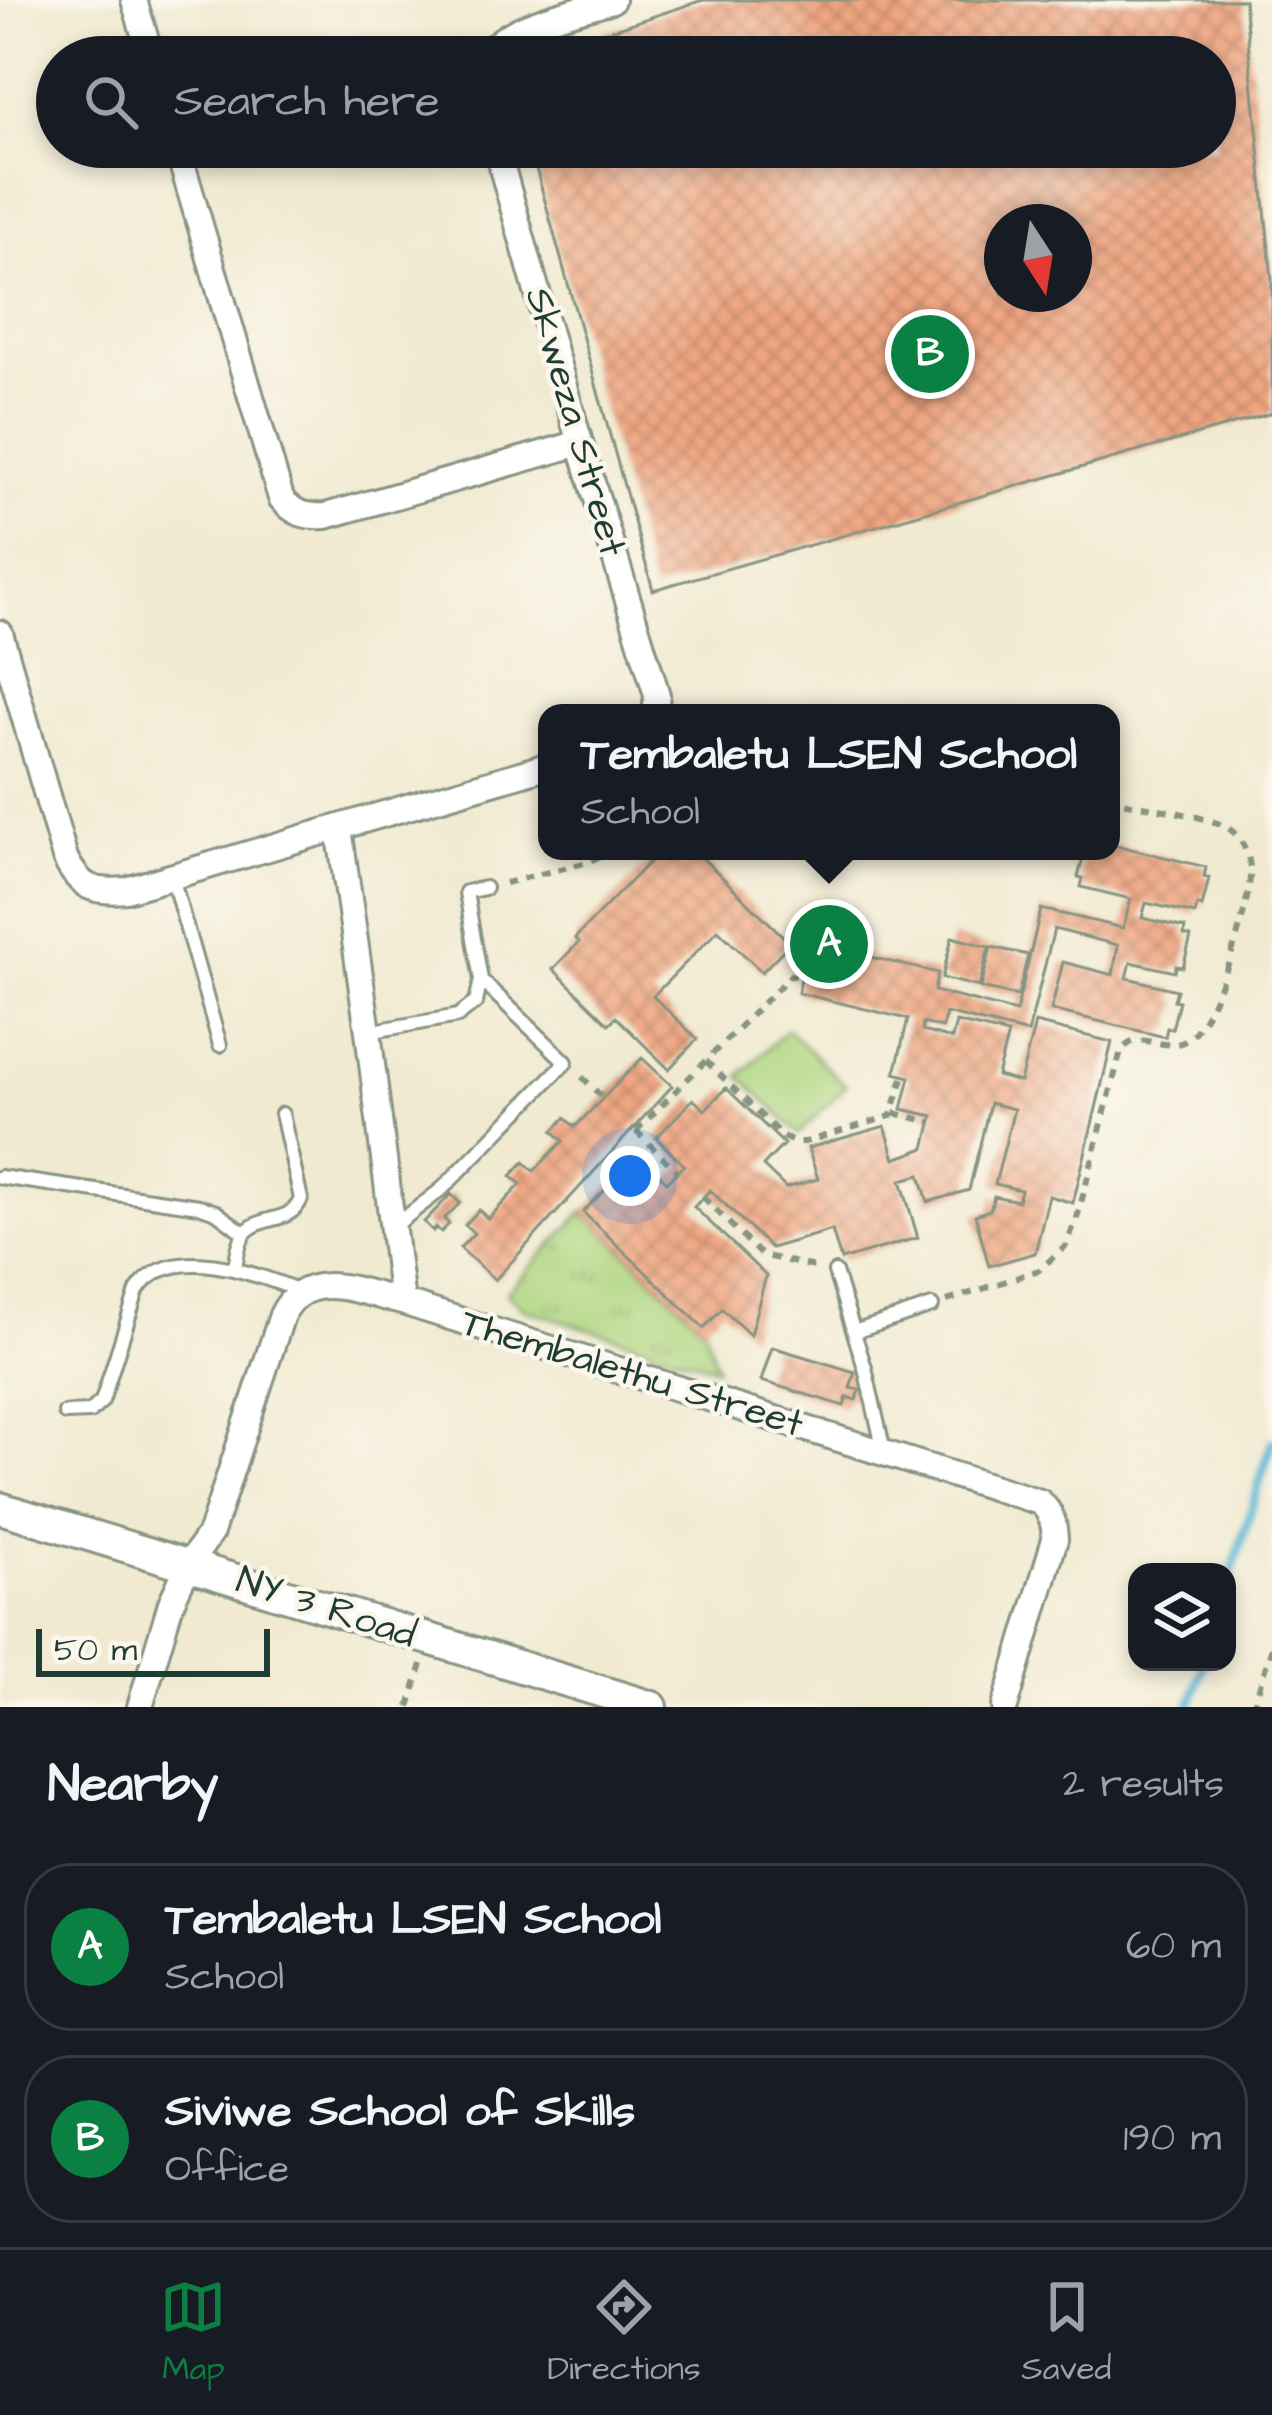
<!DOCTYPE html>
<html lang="en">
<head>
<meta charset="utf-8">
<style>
	body { margin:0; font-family:"Architects Daughter",sans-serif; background:#20242c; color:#f1f3f6 }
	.controls { position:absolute; right:36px; bottom:36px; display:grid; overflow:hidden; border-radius:24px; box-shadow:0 6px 18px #0003 }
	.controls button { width:108px; height:108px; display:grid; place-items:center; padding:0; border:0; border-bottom:3px solid #363941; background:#171b24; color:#f1f3f6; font:60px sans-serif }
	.compass { position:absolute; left:984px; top:204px; width:108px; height:108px; border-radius:50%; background:#171b24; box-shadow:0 6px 18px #0003; rotate:168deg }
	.scale { position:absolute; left:36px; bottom:30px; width:234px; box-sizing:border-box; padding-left:12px; border:6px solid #1f3d34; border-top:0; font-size:33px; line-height:42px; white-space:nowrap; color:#1f3d34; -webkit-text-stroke:9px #fbf7ec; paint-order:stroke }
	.you { position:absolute; left:630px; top:1176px; width:42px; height:42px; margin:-30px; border:9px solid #fff; border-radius:50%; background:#1a73e8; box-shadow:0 0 0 18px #1a73e833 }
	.badge { display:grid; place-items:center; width:78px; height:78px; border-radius:50%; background:#0b8043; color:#fff; font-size:39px; font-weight:700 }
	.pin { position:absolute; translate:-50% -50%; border:6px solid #fff; box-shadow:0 3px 12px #0006 }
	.popup { position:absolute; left:538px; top:704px; width:582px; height:156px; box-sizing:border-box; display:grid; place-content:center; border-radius:24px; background:#171b24; filter:drop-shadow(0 3px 9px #0005); font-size:39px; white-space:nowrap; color:#9ea1a6 }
	.popup b { font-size:45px; color:#f1f3f6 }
	.popup::after { content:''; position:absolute; left:50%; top:100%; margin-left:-24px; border:24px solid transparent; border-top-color:#171b24 }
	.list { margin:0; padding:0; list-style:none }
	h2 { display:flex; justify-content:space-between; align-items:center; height:156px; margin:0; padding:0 48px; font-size:51px }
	h2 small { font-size:39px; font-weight:400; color:#9ea1a6 }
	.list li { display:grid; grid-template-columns:78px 1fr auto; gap:36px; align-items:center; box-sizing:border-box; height:168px; margin:0 24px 24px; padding:0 24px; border:3px solid #363941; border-radius:48px }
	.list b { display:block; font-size:45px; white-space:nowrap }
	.list p { margin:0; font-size:39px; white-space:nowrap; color:#9ea1a6 }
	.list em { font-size:39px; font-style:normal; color:#9ea1a6 }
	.icon { flex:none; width:66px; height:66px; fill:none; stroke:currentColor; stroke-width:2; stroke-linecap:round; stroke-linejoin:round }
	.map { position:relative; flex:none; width:1272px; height:1707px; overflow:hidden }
	.search { position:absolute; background:#171b24; box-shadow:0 6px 18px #0003; left:36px; right:36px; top:36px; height:132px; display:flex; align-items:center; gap:30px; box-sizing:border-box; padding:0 42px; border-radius:66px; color:#9ea1a6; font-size:45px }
	.sheet { height:540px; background:#171b24 }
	nav { display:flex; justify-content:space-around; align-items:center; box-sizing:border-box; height:168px; border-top:3px solid #363941; background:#171b24; font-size:33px; color:#9ea1a6 }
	nav a { display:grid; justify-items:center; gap:6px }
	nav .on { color:#0b8043 }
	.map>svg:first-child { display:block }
	.grass { fill:url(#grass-tufts); stroke:#67895a; stroke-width:3 }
	.garden { fill:#afd57f; stroke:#67895a; stroke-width:3 }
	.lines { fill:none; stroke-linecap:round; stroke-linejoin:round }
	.stream { stroke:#55b5d3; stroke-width:9 }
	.building { fill:url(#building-cross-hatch); fill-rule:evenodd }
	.service-casing { stroke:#889482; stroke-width:18 }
	.minor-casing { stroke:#889482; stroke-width:30 }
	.tertiary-casing { stroke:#889482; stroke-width:36 }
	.path { stroke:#889482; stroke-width:6; stroke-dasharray:9 9; stroke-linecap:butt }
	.service { stroke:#fff; stroke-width:12 }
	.minor { stroke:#fff; stroke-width:24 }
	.tertiary { stroke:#fff; stroke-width:30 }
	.labels { text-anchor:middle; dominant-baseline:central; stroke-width:9; stroke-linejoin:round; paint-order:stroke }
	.street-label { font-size:39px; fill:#1f3d34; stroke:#fbf7ec }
</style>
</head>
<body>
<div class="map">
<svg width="1272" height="1707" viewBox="0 0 1272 1707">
	<defs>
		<pattern id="grass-tufts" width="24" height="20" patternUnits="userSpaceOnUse" patternTransform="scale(3)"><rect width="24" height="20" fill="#afd57f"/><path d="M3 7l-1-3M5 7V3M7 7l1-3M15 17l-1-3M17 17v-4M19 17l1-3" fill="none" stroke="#8eae69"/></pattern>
		<pattern id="building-cross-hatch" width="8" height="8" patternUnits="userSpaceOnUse" patternTransform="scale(3)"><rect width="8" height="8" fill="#f0a580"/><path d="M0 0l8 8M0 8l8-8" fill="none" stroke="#c2886a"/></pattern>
	</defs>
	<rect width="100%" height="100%" fill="#fbf7ec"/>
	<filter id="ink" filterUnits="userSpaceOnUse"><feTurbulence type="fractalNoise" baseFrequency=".00833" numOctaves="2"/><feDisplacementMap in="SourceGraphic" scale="24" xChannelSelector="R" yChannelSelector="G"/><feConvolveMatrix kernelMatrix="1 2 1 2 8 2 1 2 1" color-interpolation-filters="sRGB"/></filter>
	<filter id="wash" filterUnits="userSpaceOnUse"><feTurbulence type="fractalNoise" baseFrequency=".004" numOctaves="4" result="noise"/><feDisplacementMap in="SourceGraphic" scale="48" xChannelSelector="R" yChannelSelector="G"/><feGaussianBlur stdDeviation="2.7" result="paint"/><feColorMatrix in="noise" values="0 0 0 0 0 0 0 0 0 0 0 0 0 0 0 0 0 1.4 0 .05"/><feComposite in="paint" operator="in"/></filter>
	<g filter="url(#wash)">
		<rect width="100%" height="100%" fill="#f1ead1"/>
		<path class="grass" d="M 583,1212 L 704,1328 L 717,1368 L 524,1309 L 506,1293 Z"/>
		<path class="garden" d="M 787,1029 L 846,1086 L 799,1134 L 740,1076 Z"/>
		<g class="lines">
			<path class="stream" d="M 1227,1588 L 1272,1442
				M 1190,1707 L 1204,1662"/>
		</g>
		<g id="blocks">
			<path class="building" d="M 703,0 L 1244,0 L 1272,279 L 1272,413 L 653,590 L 530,147 L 1215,147 L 1215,57 L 529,57 ZM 1002,222 L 1074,222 L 1074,294 L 1002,294 Z
				M 1111,844 L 1206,867 L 1204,877 L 1209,878 L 1202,907 L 1197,905 L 1195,914 L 1146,903 L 1142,918 L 1185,928 L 1184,935 L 1191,937 L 1183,967 L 1176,966 L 1175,972 L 1131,962 L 1127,978 L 1177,990 L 1174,1000 L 1179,1001 L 1172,1029 L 1167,1028 L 1165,1037 L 1051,1010 L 1063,962 L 1113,975 L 1118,945 L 1054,929 L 1028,1033 L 946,1013 L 942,1028 L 923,1023 L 922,1031 L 952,1039 L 956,1022 L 1008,1034 L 997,1076 L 1020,1082 L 1035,1023 L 1112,1042 L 1073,1203 L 1049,1196 L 1035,1253 L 989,1266 L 975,1215 L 990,1210 L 994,1196 L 1018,1201 L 1021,1190 L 995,1184 L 1014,1109 L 990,1103 L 969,1190 L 928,1202 L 920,1175 L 901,1180 L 918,1238 L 913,1239 L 841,1260 L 832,1230 L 771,1248 L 710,1190 L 694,1207 L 766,1276 L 750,1335 L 722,1309 L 704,1328 L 583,1212 L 639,1155 L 667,1182 L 684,1165 L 656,1138 L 693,1099 L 705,1110 L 726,1088 L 784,1144 L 763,1166 L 786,1188 L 818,1179 L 808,1148 L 885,1126 L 895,1159 L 925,1148 L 933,1116 L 902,1109 L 910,1077 L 895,1073 L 908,1019 L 798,993 L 804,966 L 810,968 L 816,944 L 938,973 L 934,991 L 1016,1012 L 1041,909 L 1123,928 L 1131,899 L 1081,887 L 1083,878 L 1078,877 L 1085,851 L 1111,851 Z
				M 668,851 L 695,851 L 790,943 L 762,972 L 718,930 L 653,996 L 697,1039 L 669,1069 L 616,1017 L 609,1024 L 553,969 L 579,942 L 575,938 L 658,853 L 662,856 Z
				M 952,937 L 989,947 L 979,987 L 942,978 Z
				M 991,947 L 1028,955 L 1018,996 L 981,988 Z
				M 642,1058 L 672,1086 L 495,1280 L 460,1248 L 474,1233 L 465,1225 L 479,1210 L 488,1219 L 521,1184 L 511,1176 L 524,1162 L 534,1171 L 563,1141 L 553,1131 L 565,1118 L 575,1127 Z
				M 451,1194 L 460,1203 L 444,1219 L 449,1224 L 441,1232 L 436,1227 L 433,1231 L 424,1222 Z
				M 772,1347 L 855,1372 L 850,1388 L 860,1390 L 856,1400 L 847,1397 L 844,1406 L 761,1381 Z"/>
		</g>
	</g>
	<g filter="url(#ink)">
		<use href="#blocks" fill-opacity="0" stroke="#889482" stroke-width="3"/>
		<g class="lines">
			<g class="service-casing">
				<path id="service" d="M 172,877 L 220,1045
					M 368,1032 L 458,1016 L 476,1002 L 481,980
					M 0,1177 L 199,1206 L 216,1212 L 244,1233
					M 393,1227 L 442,1189 L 566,1062 L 481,980 L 466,892 L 485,888
					M 235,1268 C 237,1256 239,1236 249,1229 C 266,1215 291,1223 301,1199 L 282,1114
					M 835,1272 L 865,1368 L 884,1451
					M 854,1332 L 932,1306
					M 65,1413 L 90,1412 L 102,1401 L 137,1291 C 169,1240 257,1274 300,1291"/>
			</g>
			<g class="minor-casing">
				<path id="minor" d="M 134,0 L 151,57
					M 484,57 C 510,22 572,13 612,0
					M 177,147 L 281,498 C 294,514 306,517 326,516 L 580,443
					M 496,147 L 580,443 L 657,695 L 655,713
					M 0,633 L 65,858 C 80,888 93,893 126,890 L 547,766
					M 339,828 L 368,1032 L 402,1302
					M 140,1707 L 171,1603 L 189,1564 L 211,1532 L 282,1315 C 306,1266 360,1292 402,1302 L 1040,1502 C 1052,1513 1054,1523 1055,1539 L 1005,1707"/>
			</g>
			<g class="tertiary-casing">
				<path id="tertiary" d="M 0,1508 L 652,1707"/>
			</g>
			<path class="path" d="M 505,883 L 588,862 L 610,851
				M 706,1061 L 783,1137 L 794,1142 L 805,1142 L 891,1116 L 904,1075
				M 582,1077 L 603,1098
				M 894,1113 L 932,1122
				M 636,1131 L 791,975 L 801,978
				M 636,1131 L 677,1171
				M 703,1197 L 761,1255 L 818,1268
				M 947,1301 L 1039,1270 L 1066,1246 L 1077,1218 L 1121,1051 C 1140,1026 1166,1056 1188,1039 C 1216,1017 1248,911 1250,877 C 1252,860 1243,837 1228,828 C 1206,815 1139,806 1111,800
				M 409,1707 L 422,1664
				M 1253,1707 L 1272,1647"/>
			<use href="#service" class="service"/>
			<use href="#minor" class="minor"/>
			<use href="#tertiary" class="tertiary"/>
		</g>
	</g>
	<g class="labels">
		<g class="street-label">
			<text transform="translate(575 422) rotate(74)">Skweza Street</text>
			<text transform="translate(632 1374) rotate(17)">Thembalethu Street</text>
			<text transform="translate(326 1608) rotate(18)">NY 3 Road</text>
		</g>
	</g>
</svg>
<div class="controls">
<button><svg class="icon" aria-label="layers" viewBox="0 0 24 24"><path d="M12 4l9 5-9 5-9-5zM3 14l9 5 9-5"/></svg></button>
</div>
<svg class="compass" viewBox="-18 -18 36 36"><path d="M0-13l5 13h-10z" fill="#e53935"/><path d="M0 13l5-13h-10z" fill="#9ea1a6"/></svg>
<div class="scale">50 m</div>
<div class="you"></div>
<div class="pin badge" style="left:829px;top:944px">A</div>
<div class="popup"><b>Tembaletu LSEN School</b>School</div>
<div class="pin badge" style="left:930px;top:354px">B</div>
<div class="search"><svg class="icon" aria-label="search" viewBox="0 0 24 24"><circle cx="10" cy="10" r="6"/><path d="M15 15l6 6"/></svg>Search here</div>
</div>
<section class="sheet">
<h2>Nearby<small>2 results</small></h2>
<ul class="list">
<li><span class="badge">A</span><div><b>Tembaletu LSEN School</b><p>School</p></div><em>60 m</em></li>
<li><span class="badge">B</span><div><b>Siviwe School of Skills</b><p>Office</p></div><em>190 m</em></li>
</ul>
</section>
<nav>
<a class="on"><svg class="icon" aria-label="map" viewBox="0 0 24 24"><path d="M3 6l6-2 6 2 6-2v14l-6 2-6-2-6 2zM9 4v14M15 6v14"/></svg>Map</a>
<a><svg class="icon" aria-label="directions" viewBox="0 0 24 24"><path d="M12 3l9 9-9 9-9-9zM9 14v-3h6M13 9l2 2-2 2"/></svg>Directions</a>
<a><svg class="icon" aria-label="saved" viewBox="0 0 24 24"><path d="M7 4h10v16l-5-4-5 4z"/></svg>Saved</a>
</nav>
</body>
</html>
